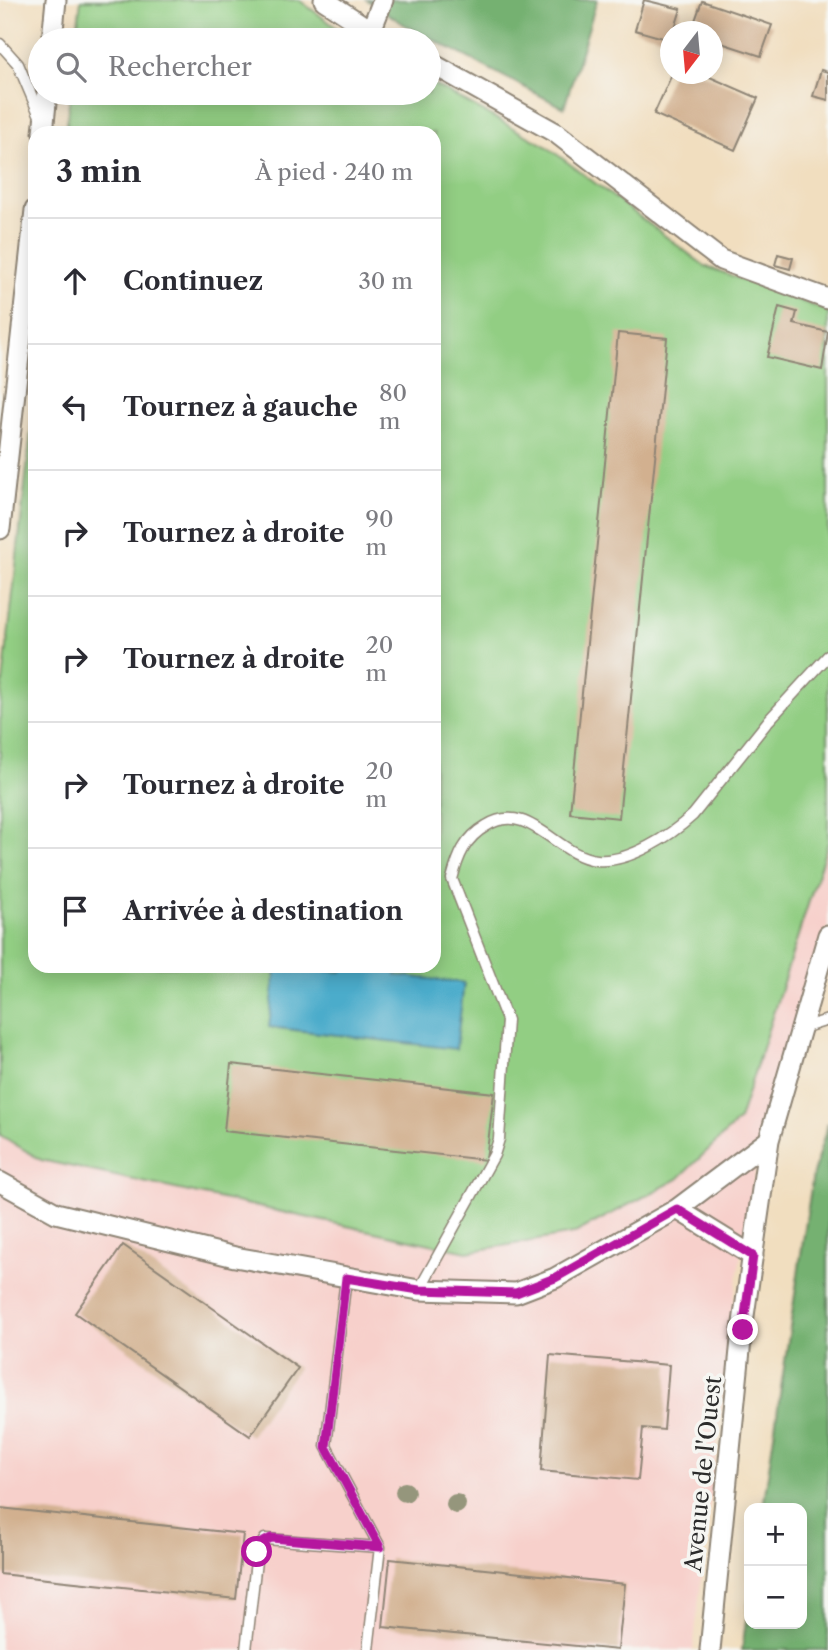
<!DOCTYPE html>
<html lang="fr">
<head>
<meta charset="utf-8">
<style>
	body { margin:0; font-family:"Libre Caslon Text",serif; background:#f7f7f7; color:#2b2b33 }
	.controls { position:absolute; right:21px; bottom:21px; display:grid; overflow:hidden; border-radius:14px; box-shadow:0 4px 18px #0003 }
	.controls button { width:63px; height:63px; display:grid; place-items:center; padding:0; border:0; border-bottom:2px solid #e1e1e2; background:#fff; color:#2b2b33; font:35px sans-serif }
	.compass { position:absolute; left:660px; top:21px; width:63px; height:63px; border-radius:50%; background:#fff; box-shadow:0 4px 18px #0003; rotate:196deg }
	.stop { position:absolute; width:21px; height:21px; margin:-16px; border:5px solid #b5179e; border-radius:50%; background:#fff }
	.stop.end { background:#b5179e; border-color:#fff; box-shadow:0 2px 7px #0008 }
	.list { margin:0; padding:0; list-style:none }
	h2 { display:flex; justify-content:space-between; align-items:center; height:91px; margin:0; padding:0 28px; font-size:30px }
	h2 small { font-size:23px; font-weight:400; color:#7c7c81 }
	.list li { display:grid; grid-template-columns:46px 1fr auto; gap:21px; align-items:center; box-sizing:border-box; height:126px; padding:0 28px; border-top:2px solid #e1e1e2 }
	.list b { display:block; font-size:26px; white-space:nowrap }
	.list em { font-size:23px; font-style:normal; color:#7c7c81 }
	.icon { flex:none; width:38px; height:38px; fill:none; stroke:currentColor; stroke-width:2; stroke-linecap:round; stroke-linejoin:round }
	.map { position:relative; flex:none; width:828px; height:1650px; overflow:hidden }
	.search { position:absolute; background:#fff; box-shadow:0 4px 18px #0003; left:28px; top:28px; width:413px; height:77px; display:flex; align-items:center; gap:18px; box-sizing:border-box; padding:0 24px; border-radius:38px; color:#7c7c81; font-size:26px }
	.panel { position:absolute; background:#fff; box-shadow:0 4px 18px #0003; left:28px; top:126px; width:413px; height:847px; border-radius:21px }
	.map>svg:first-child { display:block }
	.built { fill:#f7d0cb }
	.green { fill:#92ce83; stroke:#5e7c57; stroke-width:2 }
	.forest { fill:#75b171; stroke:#506e4e; stroke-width:2 }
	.water { fill:#4caccb; stroke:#3c6c7b; stroke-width:2 }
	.building { fill:#d2b08f }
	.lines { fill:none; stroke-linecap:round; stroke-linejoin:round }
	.lane-casing { stroke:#8e8475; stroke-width:13 }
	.street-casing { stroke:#8e8475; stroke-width:23 }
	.lane { stroke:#fff; stroke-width:10 }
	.street { stroke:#fff; stroke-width:19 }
	.tree { fill:#95967c }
	.route { stroke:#b5179e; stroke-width:9 }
	.labels { text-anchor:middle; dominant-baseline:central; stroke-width:7; stroke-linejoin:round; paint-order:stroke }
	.street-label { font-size:23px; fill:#2b2b2b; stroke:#f6f6f2 }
</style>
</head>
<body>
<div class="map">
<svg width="828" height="1650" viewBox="0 0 828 1650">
	<rect width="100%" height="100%" fill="#f6f6f2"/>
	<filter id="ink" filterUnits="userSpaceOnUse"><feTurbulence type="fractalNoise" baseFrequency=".0143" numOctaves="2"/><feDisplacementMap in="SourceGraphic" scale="14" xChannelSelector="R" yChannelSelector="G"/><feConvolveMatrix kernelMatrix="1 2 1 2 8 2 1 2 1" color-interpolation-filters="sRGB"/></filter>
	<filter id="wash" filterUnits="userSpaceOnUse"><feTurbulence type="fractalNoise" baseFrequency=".00686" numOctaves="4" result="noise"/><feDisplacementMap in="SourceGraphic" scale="28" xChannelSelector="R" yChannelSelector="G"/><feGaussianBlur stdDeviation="1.57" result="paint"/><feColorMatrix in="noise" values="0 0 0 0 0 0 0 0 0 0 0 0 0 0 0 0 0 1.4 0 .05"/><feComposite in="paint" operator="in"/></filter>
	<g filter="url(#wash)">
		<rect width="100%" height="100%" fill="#f1debf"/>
		<path class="built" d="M 429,82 L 546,146 L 705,266 L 828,311 L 828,926 L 764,1119 L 735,1291 L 693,1650 L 0,1650 L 0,698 L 35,397 L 35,966 L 434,966 L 434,133 L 66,133 L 70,93 L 429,93 Z"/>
		<path class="green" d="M 81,0 L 299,0 L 353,40 L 76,40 Z
			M 429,82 L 546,146 L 705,266 L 828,311 L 828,842 L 739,1120 L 678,1179 L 573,1234 L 467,1252 L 41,1160 L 0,1135 L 0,709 L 35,397 L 35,966 L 434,966 L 434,133 L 66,133 L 70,93 L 429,93 Z"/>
		<path class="forest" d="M 367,0 L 597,0 L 564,108 L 405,25 Z
			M 828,1123 L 828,1650 L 742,1650 L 749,1600 L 749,1624 L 802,1624 L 802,1508 L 763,1508 L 813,1174 Z"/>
		<path class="water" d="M 276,966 L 342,972 L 343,966 L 397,966 L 396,975 L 464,983 L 456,1049 L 269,1027 Z"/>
		<g id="blocks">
			<path class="building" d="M 644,0 L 681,9 L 675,28 L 679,32 L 670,32 L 670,40 L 635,30 Z
				M 702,1 L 772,25 L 761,56 L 712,40 L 712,32 L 691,32 Z
				M 821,70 L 828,72 L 828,100 L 813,96 Z
				M 672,74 L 703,74 L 758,98 L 735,150 L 654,114 Z
				M 778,254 L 793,258 L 790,269 L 775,265 Z
				M 779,307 L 797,312 L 794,324 L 828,332 L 822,370 L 767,357 Z
				M 618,333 L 667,338 L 619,818 L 570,813 Z
				M 231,1064 L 494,1093 L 486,1160 L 224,1131 Z
				M 123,1245 L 298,1368 L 250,1436 L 75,1313 Z
				M 550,1355 L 669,1365 L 664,1430 L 643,1428 L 638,1480 L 541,1471 Z
				M 0,1508 L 243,1534 L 236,1599 L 0,1574 Z
				M 390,1559 L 625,1584 L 618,1650 L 383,1627 Z"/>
		</g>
	</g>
	<g filter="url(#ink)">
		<use href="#blocks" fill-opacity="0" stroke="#8e8475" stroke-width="2"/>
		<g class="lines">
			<g class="lane-casing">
				<path id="lane" d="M 0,44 L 18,64 L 40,116
					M 802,1028 L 828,1020
					M 346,1278 L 326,1446 L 380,1547 L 368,1650
					M 419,1290 L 494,1155 L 499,1139 L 507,1020 L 452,879 C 458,856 465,838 486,826 C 529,799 556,856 597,860 C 629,863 670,836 693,815 L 769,720 L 828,656
					M 246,1650 L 257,1552 L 265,1539 L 380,1547"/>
			</g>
			<g class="street-casing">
				<path id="street" d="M 324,0 L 385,40
					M 370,33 L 383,0
					M 52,40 L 56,0
					M 429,62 L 556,133 L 721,260 L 828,299
					M 43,133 L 47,93
					M 0,529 L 35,210
					M 0,1182 L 56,1213 L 235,1257 L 419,1290 L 516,1293 L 555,1278 L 677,1209 L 769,1140
					M 677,1209 L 753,1256
					M 710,1650 L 742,1330 L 769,1140 L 828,935"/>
			</g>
			<use href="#lane" class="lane"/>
			<use href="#street" class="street"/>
		</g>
		<g class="tree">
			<circle cx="405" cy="1492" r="10"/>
			<circle cx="456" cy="1504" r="10"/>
		</g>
	</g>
	<g class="lines" filter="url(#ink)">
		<path class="route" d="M 257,1552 L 260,1544 L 271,1538 L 380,1547 L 326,1447 L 346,1278 L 419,1290 L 516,1293 L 555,1278 L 677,1209 L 753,1256 L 743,1330"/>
	</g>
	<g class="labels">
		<g class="street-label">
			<text transform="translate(703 1474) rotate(-84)">Avenue de l'Ouest</text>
		</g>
	</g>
</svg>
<div class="controls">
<button>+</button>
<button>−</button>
</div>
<svg class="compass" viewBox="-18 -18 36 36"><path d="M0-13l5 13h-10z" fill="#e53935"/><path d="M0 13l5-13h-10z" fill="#7c7c81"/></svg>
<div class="stop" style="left:257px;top:1552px"></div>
<div class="stop end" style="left:743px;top:1330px"></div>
<div class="search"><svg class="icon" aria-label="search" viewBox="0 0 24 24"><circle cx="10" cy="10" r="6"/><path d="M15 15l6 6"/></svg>Rechercher</div>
<section class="panel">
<h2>3 min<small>À pied · 240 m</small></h2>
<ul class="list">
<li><svg class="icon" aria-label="ahead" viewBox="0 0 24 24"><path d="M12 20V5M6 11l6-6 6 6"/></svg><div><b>Continuez</b></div><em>30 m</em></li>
<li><svg class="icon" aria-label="left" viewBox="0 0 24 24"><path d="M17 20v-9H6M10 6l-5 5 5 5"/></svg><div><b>Tournez à gauche</b></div><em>80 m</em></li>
<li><svg class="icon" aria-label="right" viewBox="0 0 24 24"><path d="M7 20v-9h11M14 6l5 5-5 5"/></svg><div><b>Tournez à droite</b></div><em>90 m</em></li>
<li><svg class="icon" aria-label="right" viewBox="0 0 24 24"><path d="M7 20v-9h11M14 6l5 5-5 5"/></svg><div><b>Tournez à droite</b></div><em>20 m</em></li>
<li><svg class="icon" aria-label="right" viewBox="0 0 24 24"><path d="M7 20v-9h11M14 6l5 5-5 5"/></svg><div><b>Tournez à droite</b></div><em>20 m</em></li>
<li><svg class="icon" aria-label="arrive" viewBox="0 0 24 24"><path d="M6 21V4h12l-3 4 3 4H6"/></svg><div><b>Arrivée à destination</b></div></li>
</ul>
</section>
</div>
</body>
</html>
